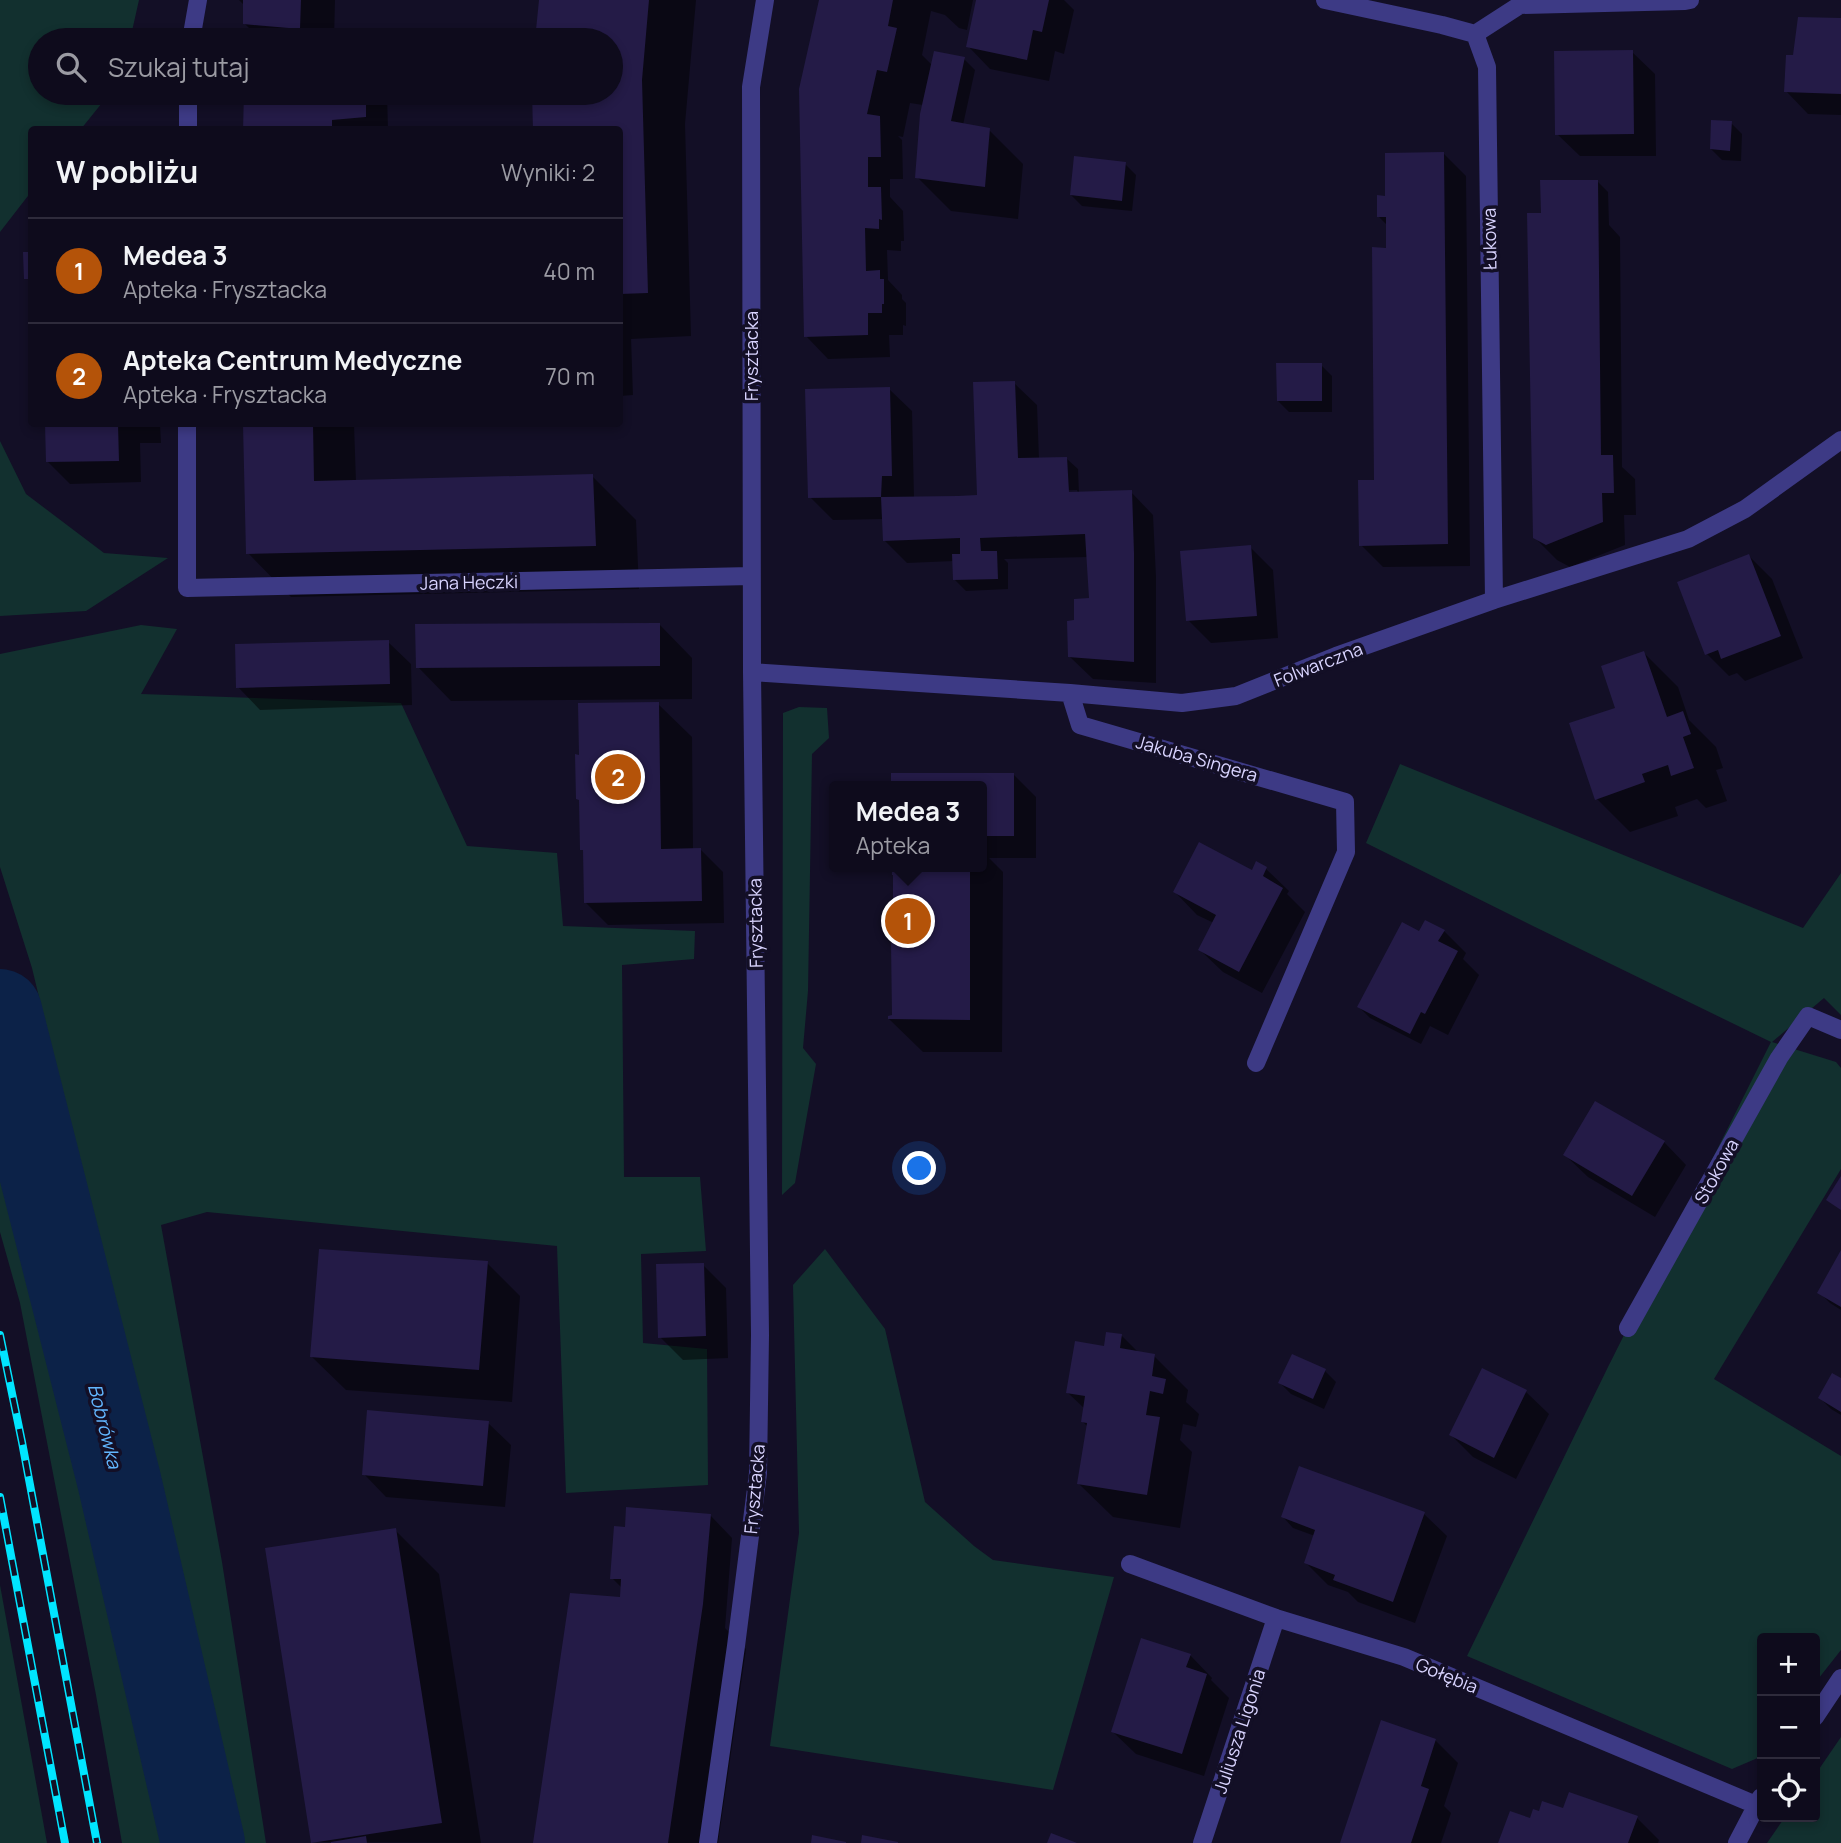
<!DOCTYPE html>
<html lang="pl">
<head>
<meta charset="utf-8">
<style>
	body { margin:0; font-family:Manrope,sans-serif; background:#1c1929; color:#f1f3f6 }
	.controls { position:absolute; right:21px; bottom:21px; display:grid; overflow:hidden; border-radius:7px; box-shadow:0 4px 10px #0003 }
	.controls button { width:63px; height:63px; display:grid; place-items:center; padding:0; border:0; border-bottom:2px solid #2e2b3b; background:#0e0b1c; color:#f1f3f6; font:35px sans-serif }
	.you { position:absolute; left:920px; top:1169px; width:24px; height:24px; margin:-18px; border:5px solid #fff; border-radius:50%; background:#1a73e8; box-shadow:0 0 0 10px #1a73e833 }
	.badge { display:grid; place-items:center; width:46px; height:46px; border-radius:50%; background:#b45309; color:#fff; font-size:23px; font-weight:700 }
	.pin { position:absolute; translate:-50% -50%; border:4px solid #fff; box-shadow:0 2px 7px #0006 }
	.popup { position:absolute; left:829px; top:781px; width:158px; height:91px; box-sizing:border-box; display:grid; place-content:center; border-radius:7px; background:#0e0b1c; filter:drop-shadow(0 2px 5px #0005); font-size:23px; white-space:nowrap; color:#9b9ba3 }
	.popup b { font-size:26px; color:#f1f3f6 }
	.popup::after { content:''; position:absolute; left:50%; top:100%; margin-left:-14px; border:14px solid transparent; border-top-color:#0e0b1c }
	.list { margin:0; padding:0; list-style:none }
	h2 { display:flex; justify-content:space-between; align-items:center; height:91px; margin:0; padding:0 28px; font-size:30px }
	h2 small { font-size:23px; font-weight:400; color:#9b9ba3 }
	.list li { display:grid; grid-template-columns:46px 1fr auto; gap:21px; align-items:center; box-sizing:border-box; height:105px; padding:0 28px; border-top:2px solid #2e2b3b }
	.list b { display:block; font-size:26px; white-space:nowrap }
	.list p { margin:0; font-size:23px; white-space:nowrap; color:#9b9ba3 }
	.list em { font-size:23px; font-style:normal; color:#9b9ba3 }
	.icon { flex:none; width:38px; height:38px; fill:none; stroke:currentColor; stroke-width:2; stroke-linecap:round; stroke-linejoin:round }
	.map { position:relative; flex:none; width:1841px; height:1843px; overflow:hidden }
	.search { position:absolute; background:#0e0b1c; box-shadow:0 4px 10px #0003; left:28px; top:28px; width:595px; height:77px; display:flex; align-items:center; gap:18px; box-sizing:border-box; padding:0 24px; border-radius:38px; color:#9b9ba3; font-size:26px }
	.panel { position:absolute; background:#0e0b1c; box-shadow:0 4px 10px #0003; left:28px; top:126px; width:595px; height:301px; border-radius:7px }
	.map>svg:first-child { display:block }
	.green { fill:#12302f }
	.shadow { fill:#0007; fill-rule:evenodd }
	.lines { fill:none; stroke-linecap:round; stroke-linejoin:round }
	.river { stroke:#0c2248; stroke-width:84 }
	.building { fill:#241b47 }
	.minor { stroke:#3d3a85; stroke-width:18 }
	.rail-casing { stroke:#00e5ff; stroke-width:8 }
	.rail { stroke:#130f26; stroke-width:5; stroke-dasharray:16; stroke-linecap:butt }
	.labels { text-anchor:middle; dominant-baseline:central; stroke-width:7; stroke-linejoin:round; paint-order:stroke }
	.street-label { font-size:18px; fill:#d9d4ff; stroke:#130f26 }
	.water-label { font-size:19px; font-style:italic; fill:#62b6ff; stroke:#130f26 }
</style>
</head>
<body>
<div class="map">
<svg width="1841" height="1843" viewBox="0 0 1841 1843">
	<rect width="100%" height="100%" fill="#130f26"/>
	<path class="green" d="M 0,0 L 139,0 L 130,40 L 40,40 L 40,93 L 110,93 L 81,129 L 32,130 L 31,192 L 0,232 Z
		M 0,441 L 26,494 L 104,553 L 168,558 L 86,611 L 0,616 Z
		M 141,625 L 177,629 L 141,694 L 401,703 L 467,846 L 557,853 L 563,926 L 695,931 L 694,959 L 622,965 L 624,1177 L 700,1177 L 706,1251 L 641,1254 L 643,1343 L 707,1349 L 708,1485 L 566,1493 L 557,1246 L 207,1212 L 161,1225 L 222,1562 L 266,1843 L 212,1843 L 125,1354 L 32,968 L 0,867 L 0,654 Z
		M 799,707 L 827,708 L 829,738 L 812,754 L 808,991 L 803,1048 L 816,1064 L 795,1183 L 782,1195 L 783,713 Z
		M 1400,764 L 1803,928 L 1841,873 L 1841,1015 L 1824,998 L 1772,1042 L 1836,1062 L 1841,1068 L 1841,1169 L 1714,1379 L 1841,1456 L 1841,1650 L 1815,1683 L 1815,1638 L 1762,1638 L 1762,1754 L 1760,1757 L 1732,1769 L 1467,1656 L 1608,1367 L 1771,1042 L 1533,926 L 1366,843 Z
		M 0,1065 L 79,1371 L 160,1725 L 178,1843 L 122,1843 L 96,1695 L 20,1303 L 0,1232 Z
		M 825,1249 L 885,1329 L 925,1502 L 974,1546 L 993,1560 L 1114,1577 L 1053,1790 L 770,1746 L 799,1533 L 793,1285 Z
		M 0,1585 L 47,1843 L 0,1843 Z
		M 1841,1737 L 1841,1843 L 1767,1843 L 1785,1817 L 1815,1817 L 1815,1775 Z"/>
	<path class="shadow" d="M 239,0 L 335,0 L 334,40 L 261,40 L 244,23 L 245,6 Z
		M 541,0 L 696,0 L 685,124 L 691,336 L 631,339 L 633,395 L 620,396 L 620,130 L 535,130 L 534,93 L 611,93 L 611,40 L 536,40 Z
		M 820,0 L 973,0 L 967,30 L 959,28 L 945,15 L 931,11 L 922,55 L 932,65 L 964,59 L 975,70 L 963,125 L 989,130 L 1023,164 L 1018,219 L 951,211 L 917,177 L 923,105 L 910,103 L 903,137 L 898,136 L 902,140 L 903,179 L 890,179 L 890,197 L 903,211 L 904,241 L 901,241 L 901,251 L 887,250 L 888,280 L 902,295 L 902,299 L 906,303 L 906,326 L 903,325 L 903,335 L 889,335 L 890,357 L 828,359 L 806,336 Z
		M 977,0 L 1064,0 L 1074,10 L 1064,54 L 1055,51 L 1049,81 L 990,69 L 968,46 Z
		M 1841,20 L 1841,115 L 1808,114 L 1786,91 L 1795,57 Z
		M 1632,52 L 1655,74 L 1656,156 L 1580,156 L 1557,134 Z
		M 246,93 L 387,93 L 388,130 L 245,130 Z
		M 1731,123 L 1742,134 L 1741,161 L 1722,160 L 1711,149 Z
		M 1444,154 L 1466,176 L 1470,566 L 1383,567 L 1361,545 L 1376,482 L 1388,249 L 1388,226 L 1378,216 L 1387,197 Z
		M 1125,164 L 1136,175 L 1132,211 L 1082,206 L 1071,195 Z
		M 1597,181 L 1608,192 L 1609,225 L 1620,237 L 1622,467 L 1635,479 L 1636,515 L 1624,515 L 1625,545 L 1570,567 L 1557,560 L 1534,537 L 1545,215 Z
		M 1321,365 L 1332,376 L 1332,412 L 1289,412 L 1278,401 Z
		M 1014,383 L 1037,405 L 1039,459 L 1067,459 L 1078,469 L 1079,494 L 1131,492 L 1153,515 L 1156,577 L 1156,683 L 1093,679 L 1070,657 L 1076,622 L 1091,599 L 1088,557 L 1004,559 L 1008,563 L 1008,589 L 966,591 L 955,580 L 954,561 L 907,563 L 884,540 L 884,519 L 833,520 L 810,497 L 889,389 L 912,411 L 914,498 L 979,496 ZM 1077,490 L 1078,493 L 1040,491 Z
		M 46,424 L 160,424 L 161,443 L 140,443 L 141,482 L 70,484 L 47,461 Z
		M 245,424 L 354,424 L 356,482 L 592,476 L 636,520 L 639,589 L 291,597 L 248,553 Z
		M 1250,547 L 1273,570 L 1278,638 L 1211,643 L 1188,620 Z
		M 1749,556 L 1772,579 L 1803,658 L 1745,681 L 1737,673 L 1729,676 L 1707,654 Z
		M 659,624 L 692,658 L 692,699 L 451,701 L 418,667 Z
		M 388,642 L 411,664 L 412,705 L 260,710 L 238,687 Z
		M 1644,653 L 1678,687 L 1689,720 L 1716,747 L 1723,768 L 1716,770 L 1727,801 L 1706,808 L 1697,799 L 1675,807 L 1678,816 L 1630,832 L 1597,799 Z
		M 658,704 L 692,737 L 693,850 L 701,850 L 723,872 L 724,923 L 608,925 L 585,902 L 585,852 L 582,849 L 581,757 Z
		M 893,774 L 1013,774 L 1036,797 L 1036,858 L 989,858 L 1003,872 L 1002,1052 L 923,1052 L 889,1019 L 893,1017 L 895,944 L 895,916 L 888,910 L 895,909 L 894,867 L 982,867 L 982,786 L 893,786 Z
		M 1257,864 L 1266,869 L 1289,891 L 1287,894 L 1305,912 L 1262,993 L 1223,972 L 1200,950 L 1214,923 L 1197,915 L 1175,892 L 1252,873 Z
		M 1444,931 L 1466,953 L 1463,959 L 1479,975 L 1448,1035 L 1430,1026 L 1421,1044 L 1370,1018 L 1359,1007 L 1420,933 Z
		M 1664,1142 L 1686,1165 L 1655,1217 L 1588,1177 L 1565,1155 Z
		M 1841,1254 L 1841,1310 L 1830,1303 L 1819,1292 Z
		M 487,1263 L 520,1296 L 512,1402 L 346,1390 L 312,1357 Z
		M 703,1265 L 726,1288 L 728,1358 L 683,1360 L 660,1337 Z
		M 1122,1336 L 1139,1353 L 1154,1356 L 1188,1390 L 1186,1402 L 1199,1414 L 1196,1427 L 1183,1424 L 1180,1440 L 1192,1452 L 1180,1528 L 1113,1517 L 1079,1484 L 1088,1427 L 1083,1422 L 1085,1409 L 1068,1393 L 1105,1348 Z
		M 1483,1370 L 1526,1392 L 1549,1414 L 1516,1479 L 1473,1457 L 1451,1435 Z
		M 1325,1371 L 1336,1382 L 1324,1409 L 1291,1394 L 1280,1383 Z
		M 1841,1380 L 1841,1415 L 1831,1409 L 1820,1398 Z
		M 488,1423 L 511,1445 L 505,1507 L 386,1497 L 364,1474 Z
		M 1300,1469 L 1424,1514 L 1447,1536 L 1415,1623 L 1358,1602 L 1348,1592 L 1328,1585 L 1306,1563 L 1315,1536 L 1293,1528 L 1283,1517 Z
		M 710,1515 L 732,1538 L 725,1628 L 746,1649 L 718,1843 L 535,1843 L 625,1599 L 622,1588 L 612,1578 L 626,1529 Z
		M 395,1530 L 439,1574 L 481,1843 L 312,1842 Z
		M 1190,1655 L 1212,1678 L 1211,1680 L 1229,1698 L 1204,1776 L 1136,1754 L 1113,1732 Z
		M 1435,1740 L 1458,1763 L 1444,1806 L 1451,1813 L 1441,1843 L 1342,1843 Z
		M 1564,1810 L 1637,1818 L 1659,1840 L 1658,1843 L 1500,1843 L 1531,1820 Z"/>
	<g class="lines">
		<path class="river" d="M 0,1011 L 119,1480 L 203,1843"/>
	</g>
	<path class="building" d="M 243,0 L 301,0 L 300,29 L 243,24 Z
		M 539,0 L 649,0 L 642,80 L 648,293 L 620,294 L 620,130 L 533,130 L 532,93 L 611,93 L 611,40 L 535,40 Z
		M 819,0 L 893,0 L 888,26 L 897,28 L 887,72 L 877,70 L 867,114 L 880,116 L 881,157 L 868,157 L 868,187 L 881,187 L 882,220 L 879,219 L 879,229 L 865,228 L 866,271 L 880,270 L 880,279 L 884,279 L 884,304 L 882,304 L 882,313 L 868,313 L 868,335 L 804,337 L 799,89 Z
		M 976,0 L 1049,0 L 1042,32 L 1033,30 L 1027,60 L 966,47 Z
		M 1798,17 L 1841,18 L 1841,94 L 1784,92 L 1786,55 L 1793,55 Z
		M 1633,50 L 1634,134 L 1555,135 L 1554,51 Z
		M 934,51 L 965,57 L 951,121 L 990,128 L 985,187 L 915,178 L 920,114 Z
		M 244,93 L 366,93 L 366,117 L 332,120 L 332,130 L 243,130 Z
		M 1711,120 L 1732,121 L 1730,151 L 1710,149 Z
		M 1444,152 L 1448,544 L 1359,546 L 1358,480 L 1374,480 L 1372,247 L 1386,248 L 1386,217 L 1377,217 L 1377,195 L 1385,196 L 1385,153 Z
		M 1074,156 L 1126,162 L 1122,201 L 1070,195 Z
		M 1540,180 L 1598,180 L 1601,455 L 1613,455 L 1614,493 L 1602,493 L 1603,522 L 1546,545 L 1533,538 L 1527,213 L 1541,213 Z
		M 23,252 L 32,252 L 32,279 L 24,279 Z
		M 1276,363 L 1322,363 L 1322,401 L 1277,401 Z
		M 1015,381 L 1018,458 L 1067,457 L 1069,492 L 1132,490 L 1134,553 L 1134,662 L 1068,657 L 1067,621 L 1074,620 L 1074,599 L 1089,598 L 1085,534 L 980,538 L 981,551 L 997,551 L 998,579 L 953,580 L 952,554 L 960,554 L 960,538 L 883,541 L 881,497 L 808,498 L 805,389 L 890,387 L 892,476 L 882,476 L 881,497 L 958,496 L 977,495 L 973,382 Z
		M 45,424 L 118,424 L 119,461 L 46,462 Z
		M 243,424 L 313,424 L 314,481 L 593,474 L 596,546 L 246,554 Z
		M 1251,545 L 1257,616 L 1186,621 L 1180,551 Z
		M 1749,554 L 1781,636 L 1721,659 L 1718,650 L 1705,655 L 1677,582 Z
		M 660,623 L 660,666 L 416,668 L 415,624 Z
		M 389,640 L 390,684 L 236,688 L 235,644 Z
		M 1644,651 L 1667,717 L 1683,711 L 1691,734 L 1683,737 L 1694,768 L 1671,776 L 1668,765 L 1642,774 L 1645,782 L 1595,800 L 1569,723 L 1615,708 L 1601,666 Z
		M 659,702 L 661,849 L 701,848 L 702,901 L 584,903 L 583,850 L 580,850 L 579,800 L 576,799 L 575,754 L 579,755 L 578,703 Z
		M 891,773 L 1014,773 L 1014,836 L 982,836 L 982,786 L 891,786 Z
		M 1199,842 L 1252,870 L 1256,861 L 1267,867 L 1263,876 L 1283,888 L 1239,972 L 1198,950 L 1216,915 L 1173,892 Z
		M 892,867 L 970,867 L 970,1020 L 888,1019 L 888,1016 L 892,1015 L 891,943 L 893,942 L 893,911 L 891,910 L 891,908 L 893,907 L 893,875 L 892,875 Z
		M 1425,920 L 1445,930 L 1438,941 L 1458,951 L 1425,1014 L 1421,1012 L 1410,1034 L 1357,1007 L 1402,922 L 1419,931 Z
		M 1595,1101 L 1665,1141 L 1632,1196 L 1563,1155 Z
		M 1841,1176 L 1841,1210 L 1826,1200 Z
		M 319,1249 L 488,1261 L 479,1370 L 310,1357 Z
		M 1841,1250 L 1841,1307 L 1817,1293 Z
		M 704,1263 L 706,1336 L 658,1338 L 656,1264 Z
		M 1106,1332 L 1122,1334 L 1120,1348 L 1155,1354 L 1152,1376 L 1166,1379 L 1163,1394 L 1150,1391 L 1146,1415 L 1160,1417 L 1147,1495 L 1077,1484 L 1087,1423 L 1081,1422 L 1085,1396 L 1066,1393 L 1075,1341 L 1104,1346 Z
		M 1292,1354 L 1326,1369 L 1313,1399 L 1278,1383 Z
		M 1482,1368 L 1527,1390 L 1494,1458 L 1449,1435 Z
		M 1832,1373 L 1841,1378 L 1841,1412 L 1818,1398 Z
		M 367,1410 L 489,1421 L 483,1486 L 362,1475 Z
		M 1299,1466 L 1425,1512 L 1393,1602 L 1333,1580 L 1335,1575 L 1304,1563 L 1315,1530 L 1281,1517 Z
		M 626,1507 L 711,1514 L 703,1604 L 668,1843 L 533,1843 L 570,1593 L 620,1597 L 621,1579 L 610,1579 L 614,1526 L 625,1527 Z
		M 396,1528 L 442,1823 L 311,1843 L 265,1548 Z
		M 1141,1638 L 1191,1654 L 1186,1667 L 1207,1674 L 1182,1754 L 1111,1732 Z
		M 1381,1720 L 1436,1739 L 1421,1786 L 1429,1789 L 1411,1843 L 1340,1843 Z
		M 1569,1792 L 1638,1816 L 1628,1843 L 1498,1843 L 1510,1811 L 1530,1818 L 1533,1809 L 1539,1811 L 1542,1801 L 1563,1808 Z
		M 1051,1833 L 1077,1843 L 1047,1843 Z
		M 812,1835 L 846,1842 L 846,1843 L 811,1843 Z
		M 862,1835 L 898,1842 L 898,1843 L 861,1843 Z
		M 366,1836 L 367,1843 L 331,1843 L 331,1842 Z"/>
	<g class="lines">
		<path class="minor" d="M 1325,0 L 1442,25 L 1475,34 L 1487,67 L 1494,600
			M 1475,34 L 1520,5 L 1685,1 L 1690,0
			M 191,40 L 198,0
			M 188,130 L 188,93
			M 187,424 L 187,588 L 751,576
			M 752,672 L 1070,693 L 1182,703 L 1236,696 L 1336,656 L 1494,600 L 1688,539 L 1745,509 L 1841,440
			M 1070,693 L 1080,725 L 1345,802 L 1346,852 L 1256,1063
			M 1628,1328 L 1779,1058 L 1808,1016 L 1841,1030
			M 1130,1564 L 1276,1618 L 1404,1657 L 1756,1805
			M 1815,1717 L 1841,1678
			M 708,1843 L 736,1646 L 758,1473 L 760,1335 L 752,672 L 751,87 L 765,0
			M 1202,1843 L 1276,1618
			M 1737,1843 L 1761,1797"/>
		<g class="rail-casing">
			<path id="rail" d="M 0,1335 L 22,1442 L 97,1843
				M 0,1497 L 65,1843"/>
		</g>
		<use href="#rail" class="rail"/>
	</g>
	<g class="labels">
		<g class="street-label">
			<text transform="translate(1489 239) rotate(-91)">Łukowa</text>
			<text transform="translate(751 356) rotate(-90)">Frysztacka</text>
			<text transform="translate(469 582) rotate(-1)">Jana Heczki</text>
			<text transform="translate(1318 664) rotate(-21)">Folwarczna</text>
			<text transform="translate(1197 758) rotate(16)">Jakuba Singera</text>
			<text transform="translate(755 923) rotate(-91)">Frysztacka</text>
			<text transform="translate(1716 1171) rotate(-61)">Stokowa</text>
			<text transform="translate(754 1489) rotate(-85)">Frysztacka</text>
			<text transform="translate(1447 1675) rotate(22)">Gołębia</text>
			<text transform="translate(1239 1731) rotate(-72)">Juliusza Ligonia</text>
		</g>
		<g class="water-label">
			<text transform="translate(105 1426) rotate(76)">Bobrówka</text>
		</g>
	</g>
</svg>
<div class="controls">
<button>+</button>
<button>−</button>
<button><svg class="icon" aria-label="locate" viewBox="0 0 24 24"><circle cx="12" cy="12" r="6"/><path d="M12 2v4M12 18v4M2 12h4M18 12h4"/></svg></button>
</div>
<div class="you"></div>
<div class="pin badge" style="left:908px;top:921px">1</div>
<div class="popup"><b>Medea 3</b>Apteka</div>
<div class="pin badge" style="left:618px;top:777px">2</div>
<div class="search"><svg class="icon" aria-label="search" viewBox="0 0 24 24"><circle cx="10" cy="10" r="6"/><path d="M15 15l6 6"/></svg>Szukaj tutaj</div>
<section class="panel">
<h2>W pobliżu<small>Wyniki: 2</small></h2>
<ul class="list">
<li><span class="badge">1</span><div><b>Medea 3</b><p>Apteka · Frysztacka</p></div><em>40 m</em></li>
<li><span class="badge">2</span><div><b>Apteka Centrum Medyczne</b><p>Apteka · Frysztacka</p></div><em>70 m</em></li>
</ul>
</section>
</div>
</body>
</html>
